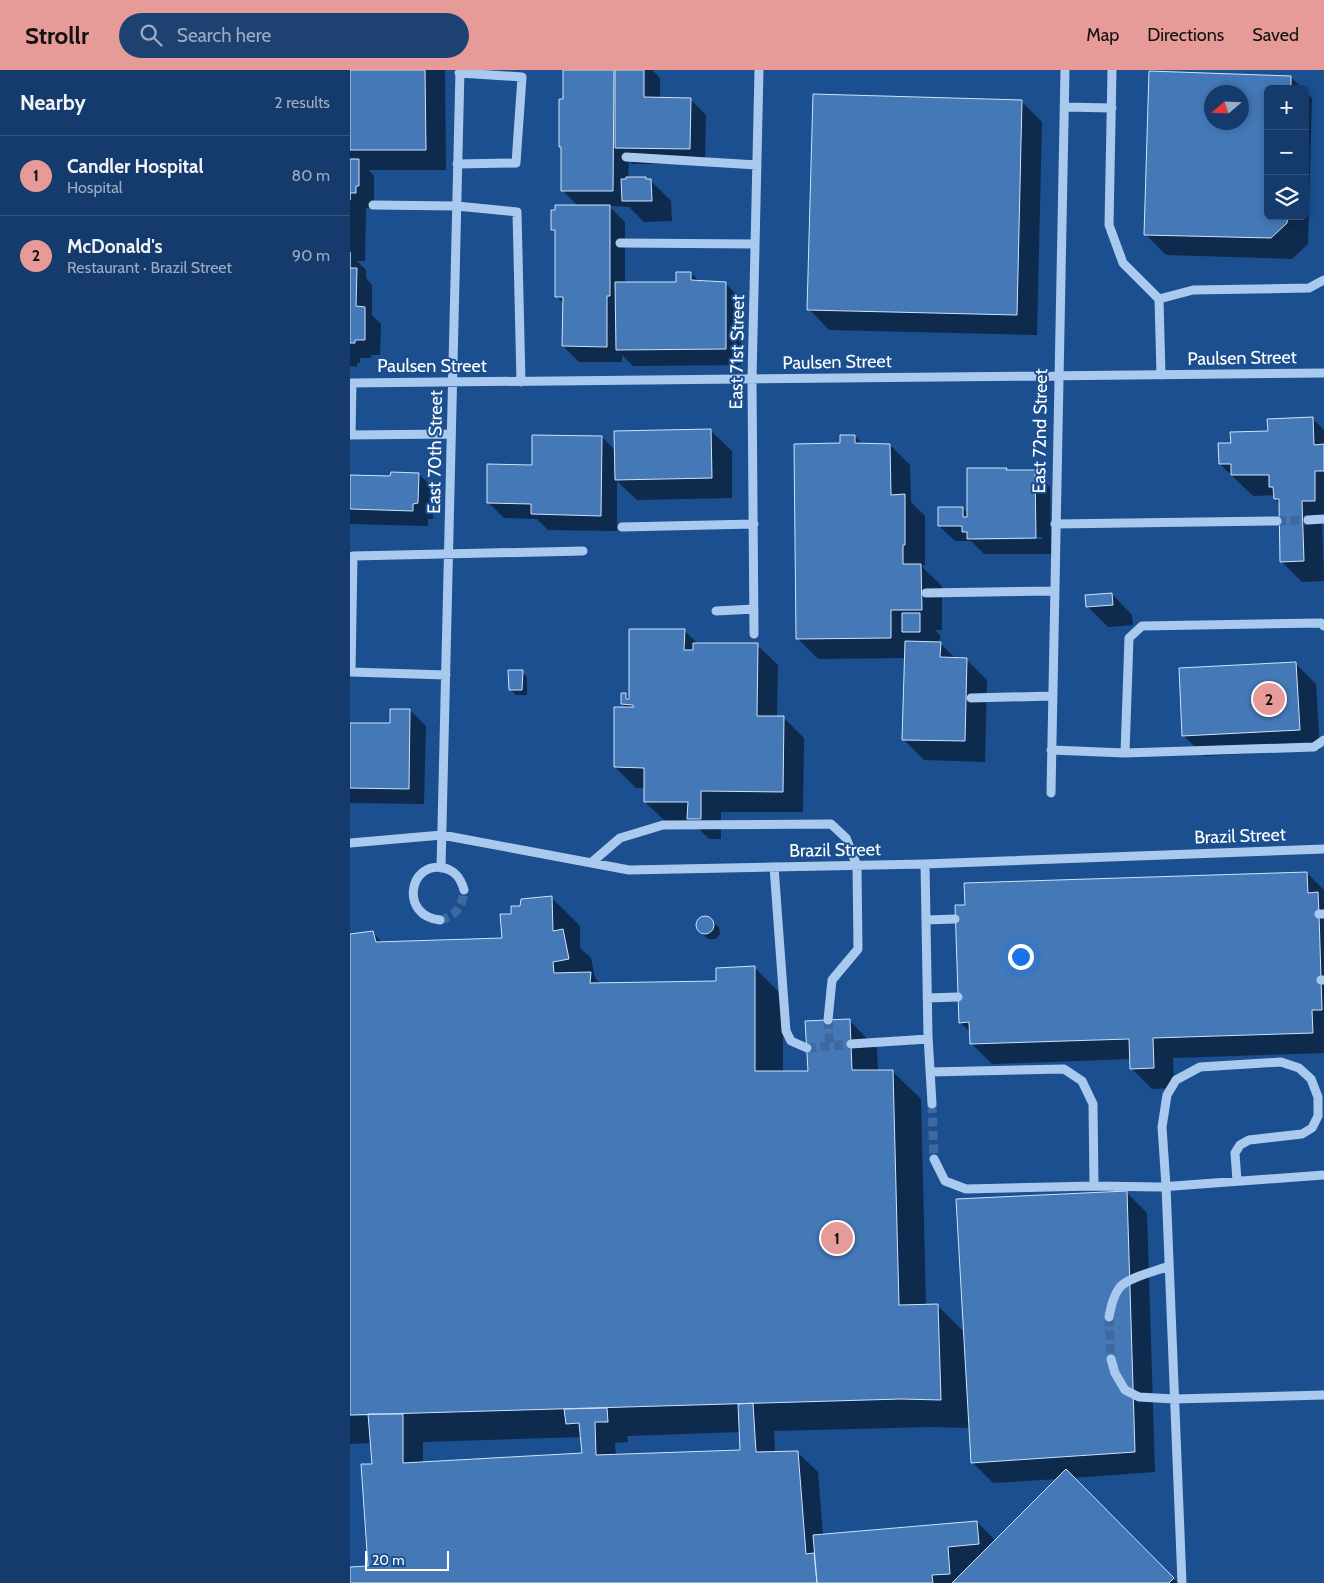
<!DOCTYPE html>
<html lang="en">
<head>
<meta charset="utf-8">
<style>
	body { margin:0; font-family:Cabin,sans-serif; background:#1d4271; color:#f1f3f6 }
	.controls { position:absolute; right:15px; top:15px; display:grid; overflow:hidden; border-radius:8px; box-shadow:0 2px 8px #0003 }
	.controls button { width:45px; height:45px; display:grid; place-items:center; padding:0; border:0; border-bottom:1px solid #33557e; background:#143b6b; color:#f1f3f6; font:25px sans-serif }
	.compass { position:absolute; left:854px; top:15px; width:45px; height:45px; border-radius:50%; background:#143b6b; box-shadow:0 2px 8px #0003; rotate:251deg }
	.scale { position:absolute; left:15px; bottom:12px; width:84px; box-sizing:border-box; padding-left:5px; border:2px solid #fff; border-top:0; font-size:14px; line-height:18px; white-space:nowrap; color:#fff; -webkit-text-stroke:4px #1b4f8f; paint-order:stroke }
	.you { position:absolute; left:670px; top:886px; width:18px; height:18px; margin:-12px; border:4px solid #fff; border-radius:50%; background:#1a73e8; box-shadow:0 0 0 8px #1a73e833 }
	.badge { display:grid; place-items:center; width:32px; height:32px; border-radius:50%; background:#e69b98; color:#111; font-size:16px; font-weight:700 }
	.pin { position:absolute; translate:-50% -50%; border:2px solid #fff; box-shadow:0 1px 5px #0006 }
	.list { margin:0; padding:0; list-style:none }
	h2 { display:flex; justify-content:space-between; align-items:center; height:65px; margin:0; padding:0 20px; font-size:21px }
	h2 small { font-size:16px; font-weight:400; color:#9dadc1 }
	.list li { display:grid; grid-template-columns:32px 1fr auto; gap:15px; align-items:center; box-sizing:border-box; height:80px; padding:0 20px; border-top:1px solid #33557e }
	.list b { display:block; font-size:19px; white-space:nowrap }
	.list p { margin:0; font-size:16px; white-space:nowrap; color:#9dadc1 }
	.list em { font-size:16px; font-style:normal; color:#9dadc1 }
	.icon { flex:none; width:28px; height:28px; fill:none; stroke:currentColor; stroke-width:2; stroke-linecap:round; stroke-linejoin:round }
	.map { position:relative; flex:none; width:974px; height:1513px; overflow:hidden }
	header { display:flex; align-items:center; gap:30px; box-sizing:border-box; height:70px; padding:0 25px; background:#e69b98; color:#111 }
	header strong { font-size:24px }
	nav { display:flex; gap:28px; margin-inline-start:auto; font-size:18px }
	.search { width:350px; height:45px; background:#1d4271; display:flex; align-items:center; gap:12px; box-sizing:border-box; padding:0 18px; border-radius:28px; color:#9dadc1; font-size:19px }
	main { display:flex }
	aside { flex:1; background:#143b6b }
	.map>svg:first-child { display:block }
	.shadow { fill:#0007; fill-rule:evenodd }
	.building { fill:#4478b7; stroke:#cfe3fa; fill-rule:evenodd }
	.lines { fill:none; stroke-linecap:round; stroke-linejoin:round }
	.minor-tunnel { stroke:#3d69a0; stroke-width:9; stroke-dasharray:9 4.5; stroke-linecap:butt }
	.minor { stroke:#a9c9ee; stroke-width:9 }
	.labels { text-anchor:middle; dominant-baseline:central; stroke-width:4; stroke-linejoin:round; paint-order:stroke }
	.street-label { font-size:18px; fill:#fff; stroke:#1b4f8f }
</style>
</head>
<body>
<header>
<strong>Strollr</strong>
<div class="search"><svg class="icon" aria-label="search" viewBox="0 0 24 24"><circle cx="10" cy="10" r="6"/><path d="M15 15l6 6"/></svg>Search here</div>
<nav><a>Map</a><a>Directions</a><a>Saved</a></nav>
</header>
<main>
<aside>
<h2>Nearby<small>2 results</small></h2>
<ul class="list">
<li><span class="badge">1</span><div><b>Candler Hospital</b><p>Hospital</p></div><em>80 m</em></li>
<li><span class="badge">2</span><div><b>McDonald's</b><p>Restaurant · Brazil Street</p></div><em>90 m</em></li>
</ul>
</aside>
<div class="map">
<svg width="974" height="1513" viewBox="0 0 974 1513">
	<rect width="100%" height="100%" fill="#1b4f8f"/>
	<path class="shadow" d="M 0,0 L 95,0 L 96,100 L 19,100 L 24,106 L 24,131 L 21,138 L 16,138 L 15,191 L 7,191 L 16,200 L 16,208 L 22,215 L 22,245 L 31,254 L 30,285 L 21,285 L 21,288 L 10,288 L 10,293 L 7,293 L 7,297 L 0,296 Z
		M 214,0 L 302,0 L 310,8 L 310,29 L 340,29 L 356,45 L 355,94 L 282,94 L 279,90 L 278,109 L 296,108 L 301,111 L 321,131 L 322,151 L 294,152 L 279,137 L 259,136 L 275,152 L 275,213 L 328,213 L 341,203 L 350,212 L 375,213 L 391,229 L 391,295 L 283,296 L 272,285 L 272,292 L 229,292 L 213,276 L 214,234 L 206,226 L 206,163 L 202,159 L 228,136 L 212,120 L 212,79 L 210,77 L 214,31 Z
		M 800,2 L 941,7 L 953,19 L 918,19 L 918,146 L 955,146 L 955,21 L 962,28 L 958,174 L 942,189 L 816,185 L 795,164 ZM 862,22 L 892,22 L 892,52 L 862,52 Z
		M 671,31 L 692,52 L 687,265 L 479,260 L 459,239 Z
		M 963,349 L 974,360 L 974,451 L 972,451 L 974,511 L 952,512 L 931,491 L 930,434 L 925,429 L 925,425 L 903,426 L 870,394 L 882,374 Z
		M 361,361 L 382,381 L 382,428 L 287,430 L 267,411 L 267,461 L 198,460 L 187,449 L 154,448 L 138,432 L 183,396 L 252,367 L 266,381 Z
		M 505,366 L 514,375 L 540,375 L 560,395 L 561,432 L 575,446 L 575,495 L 573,495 L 573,498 L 592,516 L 592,560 L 585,560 L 590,565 L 590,573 L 606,589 L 616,589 L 637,610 L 635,692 L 574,690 L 554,670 L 556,588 L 468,589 L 447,568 L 492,374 Z
		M 656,399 L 658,401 L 684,401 L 700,417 L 701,484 L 634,484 L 621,471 L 605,471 L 589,456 L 613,438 L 618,444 ZM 692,467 L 692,469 L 624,470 L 622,468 Z
		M 69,404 L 85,420 L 83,449 L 78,449 L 78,456 L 0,454 L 0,407 L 41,408 Z
		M 762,524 L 782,545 L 783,555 L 758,557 L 737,536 Z
		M 334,560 L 348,574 L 407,575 L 428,595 L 427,647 L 433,647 L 454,668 L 453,742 L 371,742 L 371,769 L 359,769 L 342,752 L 316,752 L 295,732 L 295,718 L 286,718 L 265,697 L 276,638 L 272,634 L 275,624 L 280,629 Z
		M 946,594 L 966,614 L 970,680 L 854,686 L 833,665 Z
		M 172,602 L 177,607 L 177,625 L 166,625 L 160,619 Z
		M 60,640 L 76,656 L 74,734 L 0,733 L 0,654 L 41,654 Z
		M 957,803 L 974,820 L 974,983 L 823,988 L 824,1018 L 802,1019 L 781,998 L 781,989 L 642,994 L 621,973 L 621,963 L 610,952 Z
		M 202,828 L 230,856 L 230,878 L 241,888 L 245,908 L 251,914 L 368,912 L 405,898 L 433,926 L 433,1002 L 459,1002 L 499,950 L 527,979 L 528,1001 L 542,1001 L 571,1029 L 576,1236 L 587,1235 L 615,1263 L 776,1122 L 797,1143 L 805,1402 L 722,1408 L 828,1513 L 0,1513 L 0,1498 L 20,1497 L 23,1396 L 22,1373 L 0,1374 L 0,1346 L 20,1346 L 20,1343 L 0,1344 L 0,865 L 22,862 L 33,873 L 154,869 L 162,845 L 171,837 ZM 580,1357 L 620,1358 L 622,1392 L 643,1413 L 708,1409 L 646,1471 L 627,1452 L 473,1465 L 468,1402 L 447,1382 L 425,1383 L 424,1361 ZM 390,1362 L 391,1381 L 266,1386 L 265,1373 L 278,1372 L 277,1366 ZM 231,1367 L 233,1385 L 73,1393 L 73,1372 Z
		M 352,848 L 358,848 L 369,857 L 370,864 L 366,869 L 358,869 L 348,860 L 347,853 Z"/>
	<path class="building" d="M 0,0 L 75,0 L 76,80 L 0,80 Z
		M 213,0 L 264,0 L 263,121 L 211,121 L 211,77 L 209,77 L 209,29 L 213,29 Z
		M 265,0 L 294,0 L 294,27 L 341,28 L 340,79 L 265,78 Z
		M 799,1 L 941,6 L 941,19 L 918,19 L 918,146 L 938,146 L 937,153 L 921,168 L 794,165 ZM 862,22 L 892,22 L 892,52 L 862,52 Z
		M 463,24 L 672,30 L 667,245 L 457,240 Z
		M 0,89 L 9,89 L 9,116 L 6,116 L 6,123 L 0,123 L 0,130 Z
		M 276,107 L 296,107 L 296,109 L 301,109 L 302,131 L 272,131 L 271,109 L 276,109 Z
		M 205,135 L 260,135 L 260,226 L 257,226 L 257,277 L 212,276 L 213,227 L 205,227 L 205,160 L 201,160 L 201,140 L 205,140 Z
		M 0,182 L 0,198 L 7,198 L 6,236 L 15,237 L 15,270 L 5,270 L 5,273 L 0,273 Z
		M 326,202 L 341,202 L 341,210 L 376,212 L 376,279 L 266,280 L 265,212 L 326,212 Z
		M 963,347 L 964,375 L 974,374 L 974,401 L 965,401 L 965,431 L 952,431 L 954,491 L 930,492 L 929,429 L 924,429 L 923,417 L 919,417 L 919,405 L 881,405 L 881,394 L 869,394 L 868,373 L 881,373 L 880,362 L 918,361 L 917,349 Z
		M 361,359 L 362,408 L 265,410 L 264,361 Z
		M 182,365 L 252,366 L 251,446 L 181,444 L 181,434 L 137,433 L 137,394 L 182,395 Z
		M 490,365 L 505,365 L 505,373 L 540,374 L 541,425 L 555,424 L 555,475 L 553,475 L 553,494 L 571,494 L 572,540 L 541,540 L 541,568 L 446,569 L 444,374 L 490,373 Z
		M 617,398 L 657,398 L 656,400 L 685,400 L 686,468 L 617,469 L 617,462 L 612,462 L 612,456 L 588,456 L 588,437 L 613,437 L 613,447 L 617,447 Z
		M 41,402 L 69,403 L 68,433 L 63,434 L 63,441 L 0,439 L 0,405 L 40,406 Z
		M 762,523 L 763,535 L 736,537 L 735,525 Z
		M 552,543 L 570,543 L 570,562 L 552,562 Z
		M 279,559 L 335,559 L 334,580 L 343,580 L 343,573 L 408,573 L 407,646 L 434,646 L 433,722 L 351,721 L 351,749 L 337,749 L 338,732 L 294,732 L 294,698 L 264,697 L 264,637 L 284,637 L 283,635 L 271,634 L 271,623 L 276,623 L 276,629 L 279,629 Z
		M 555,571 L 591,572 L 590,587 L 617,588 L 615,671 L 552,670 Z
		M 946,592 L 950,660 L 832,666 L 829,598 Z
		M 158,600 L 173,600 L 172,620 L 159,620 Z
		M 40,639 L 60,639 L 59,719 L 0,718 L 0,653 L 40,653 Z
		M 957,802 L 958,823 L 968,822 L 969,844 L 972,940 L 962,940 L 963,963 L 803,968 L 804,998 L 780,999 L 779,969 L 620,974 L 619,952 L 609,953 L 605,835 L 615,835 L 614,813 Z
		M 202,826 L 203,861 L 213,859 L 219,889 L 203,892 L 204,903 L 241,902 L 240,913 L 366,911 L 366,898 L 405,896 L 405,1001 L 458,1001 L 455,951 L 500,949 L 502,1000 L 543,1000 L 549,1235 L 588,1234 L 591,1330 L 551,1329 L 0,1345 L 0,864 L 23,861 L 26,872 L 152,868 L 150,844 L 161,844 L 161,836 L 170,836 L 171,829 Z
		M346 855a9 9 0 1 1 18 0a9 9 0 1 1-18 0Z
		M 777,1121 L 785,1382 L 621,1393 L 606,1129 Z
		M 403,1333 L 406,1382 L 448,1381 L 456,1484 L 464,1483 L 467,1513 L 0,1513 L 0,1497 L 18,1496 L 11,1394 L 22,1394 L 18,1344 L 53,1344 L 53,1393 L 232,1383 L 229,1353 L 216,1354 L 214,1339 L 257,1338 L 258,1352 L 245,1352 L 246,1385 L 390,1380 L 388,1334 Z
		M 716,1399 L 824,1508 L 819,1513 L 602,1513 Z
		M 627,1451 L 629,1474 L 598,1477 L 600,1504 L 582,1505 L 583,1513 L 467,1513 L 463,1465 Z"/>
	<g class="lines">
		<path class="minor-tunnel" d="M 927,451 L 958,450
			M 90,850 C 106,846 113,836 114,820
			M 478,950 L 480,976
			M 457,978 L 501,974
			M 582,1034 L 584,1089
			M 759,1247 L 761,1289"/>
		<path class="minor" d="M 762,0 L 759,155 L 773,193 L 809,229
			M 714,37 L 762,38
			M 276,87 L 407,95
			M 107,94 L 166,93 L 172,7 L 109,3
			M 23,135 L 107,136 L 167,142 L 171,312
			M 270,173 L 405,174
			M 811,305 L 809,229 L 843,220 L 959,218 L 974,210
			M 0,313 L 974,303
			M 0,365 L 101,364
			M 1,365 L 2,313
			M 958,450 L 974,449
			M 705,454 L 927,451
			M 272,457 L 404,454
			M 576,523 L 704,521
			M 366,541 L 404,539
			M 404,564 L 402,309 L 409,0
			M 96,605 L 1,602 L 3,486 L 233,481
			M 621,628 L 702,626
			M 701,680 L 775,683 L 779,568 L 792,556 L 971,553 L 974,556
			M 775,683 L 964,677 L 974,670
			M 701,723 L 715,0
			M 0,773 L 92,765 L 279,800 L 575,794 L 974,779
			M 241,793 L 270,768 L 313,755 L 481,754 L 496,768 L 507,796 L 508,879 L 482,910 L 478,950
			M 575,794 L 578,966 L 582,1034
			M 424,797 L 436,961 L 441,971 L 457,978
			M 91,798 L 110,0
			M 969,844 L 974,844
			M 90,850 C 49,846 59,790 94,798 C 106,801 111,809 114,820
			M 576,850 L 605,849
			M 971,910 L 974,910
			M 577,928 L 608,927
			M 501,974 L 578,969
			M 580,1002 L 714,999 L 732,1011 L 743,1034 L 744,1116
			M 584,1089 L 595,1111 L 616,1119 L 744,1116 L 810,1117 L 974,1105
			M 759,1247 C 761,1237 763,1226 770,1217 C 779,1207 806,1201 819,1196
			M 761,1289 L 765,1303 L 775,1320 L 789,1327 L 824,1329 L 974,1325
			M 832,1513 L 816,1116 L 812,1057 L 817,1025 L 826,1010 L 850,997 L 931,992 L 949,998 L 961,1009 L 968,1027 L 968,1046 L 962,1058 L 952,1064 L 899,1070 L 890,1075 L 885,1083 L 887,1111"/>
	</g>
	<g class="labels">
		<g class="street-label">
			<text transform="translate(387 282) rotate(-89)">East 71st Street</text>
			<text transform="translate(892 288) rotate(-1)">Paulsen Street</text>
			<text transform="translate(487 292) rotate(-1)">Paulsen Street</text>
			<text x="82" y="296">Paulsen Street</text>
			<text transform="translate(690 361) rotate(-89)">East 72nd Street</text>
			<text transform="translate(85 382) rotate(-89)">East 70th Street</text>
			<text transform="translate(890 766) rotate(-2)">Brazil Street</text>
			<text transform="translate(485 780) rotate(-1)">Brazil Street</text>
		</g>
	</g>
</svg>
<div class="controls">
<button>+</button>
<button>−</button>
<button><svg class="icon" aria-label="layers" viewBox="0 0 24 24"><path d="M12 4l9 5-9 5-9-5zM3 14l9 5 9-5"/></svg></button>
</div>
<svg class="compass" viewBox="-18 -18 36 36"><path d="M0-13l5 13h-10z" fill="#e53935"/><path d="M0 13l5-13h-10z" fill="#9dadc1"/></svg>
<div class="scale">20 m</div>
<div class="you"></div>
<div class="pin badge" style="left:487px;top:1168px">1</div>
<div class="pin badge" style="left:919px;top:629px">2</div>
</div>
</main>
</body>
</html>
